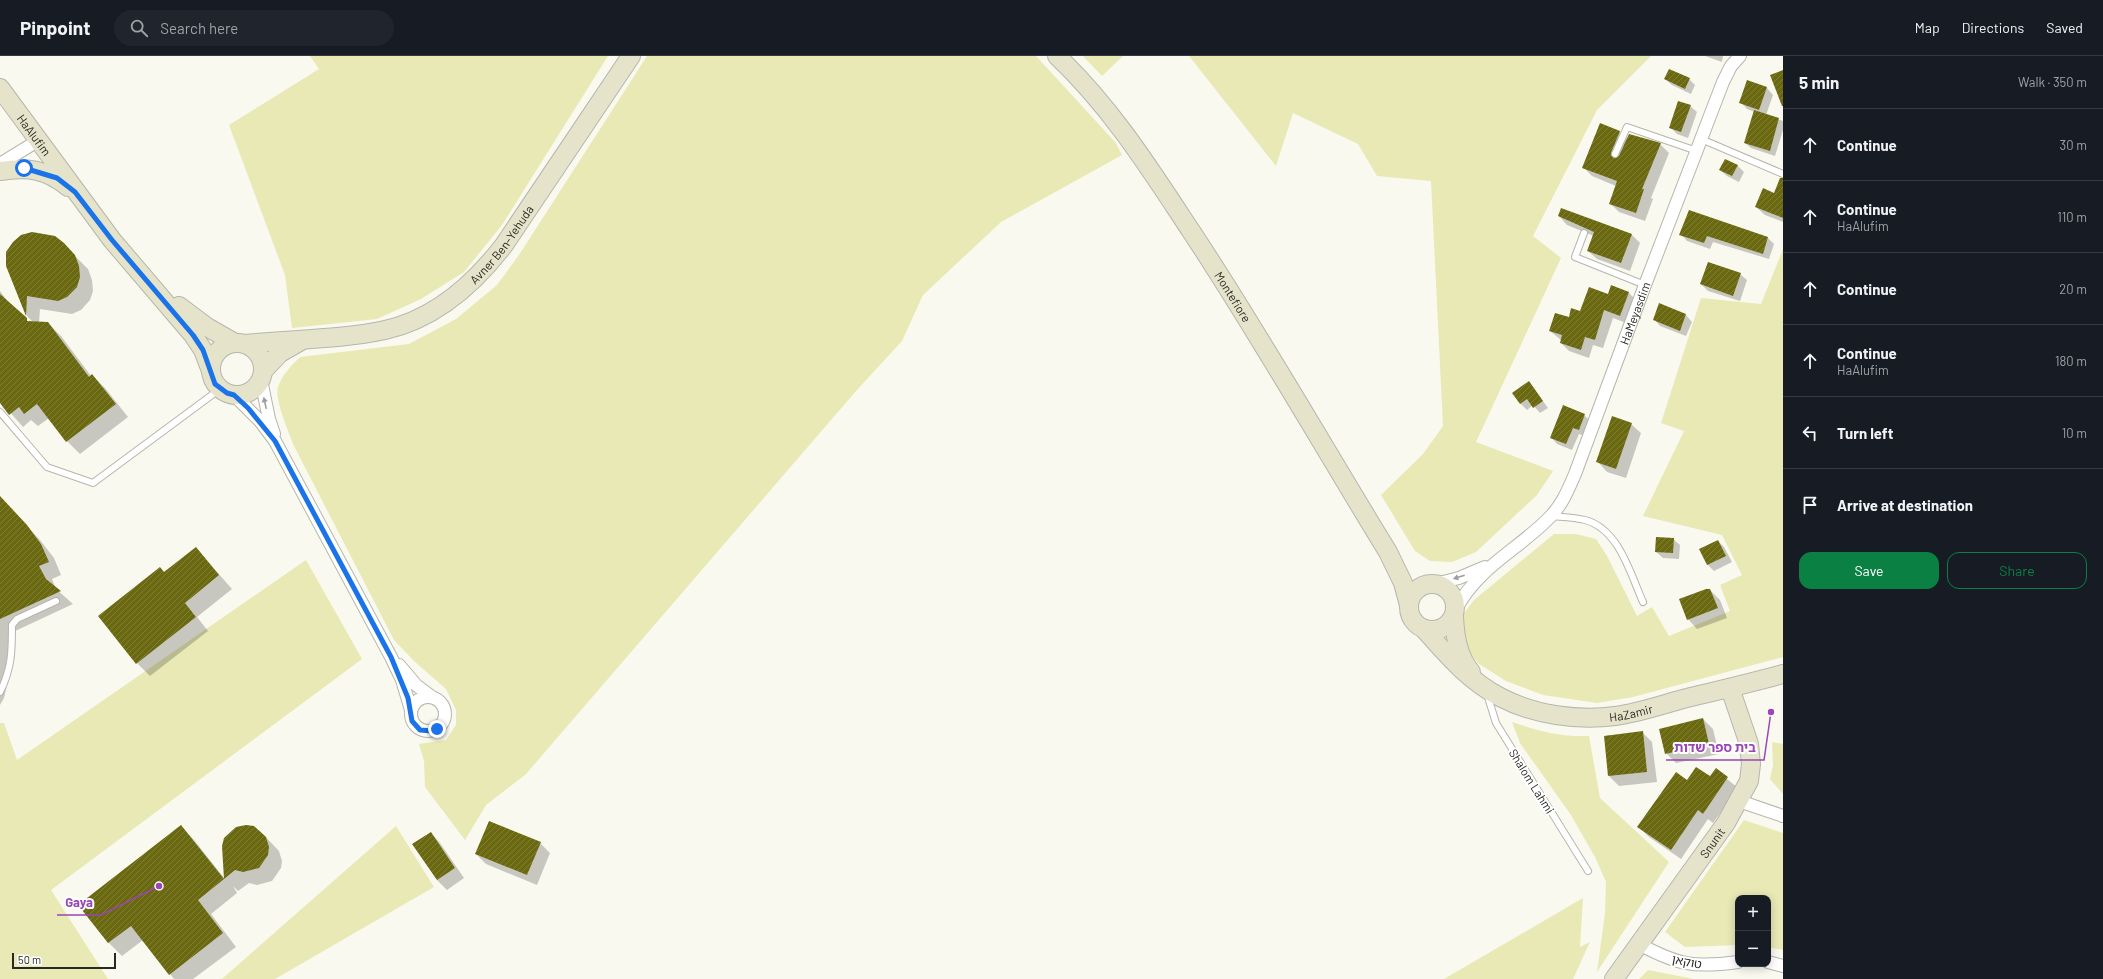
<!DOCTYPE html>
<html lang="en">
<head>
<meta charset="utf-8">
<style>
	body { margin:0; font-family:Barlow,"Noto Sans Hebrew",sans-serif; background:#20242c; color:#f1f3f6 }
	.controls { position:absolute; right:12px; bottom:12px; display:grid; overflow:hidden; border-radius:8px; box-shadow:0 2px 10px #0003 }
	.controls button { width:36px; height:36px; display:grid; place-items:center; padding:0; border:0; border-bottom:1px solid #363941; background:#171b24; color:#f1f3f6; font:20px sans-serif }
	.scale { position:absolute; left:12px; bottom:10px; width:104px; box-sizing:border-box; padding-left:4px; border:2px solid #282824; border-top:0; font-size:11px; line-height:14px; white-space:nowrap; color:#282824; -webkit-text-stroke:3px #fff; paint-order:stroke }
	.stop { position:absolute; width:12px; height:12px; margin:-9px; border:3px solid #1a73e8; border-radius:50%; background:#fff }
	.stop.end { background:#1a73e8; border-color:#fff; box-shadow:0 1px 4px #0008 }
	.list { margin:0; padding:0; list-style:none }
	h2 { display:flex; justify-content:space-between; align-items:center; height:52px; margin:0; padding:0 16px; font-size:17px }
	h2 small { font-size:13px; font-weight:400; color:#9ea1a6 }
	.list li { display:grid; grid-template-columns:26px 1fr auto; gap:12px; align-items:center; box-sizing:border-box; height:72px; padding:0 16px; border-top:1px solid #363941 }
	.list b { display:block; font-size:15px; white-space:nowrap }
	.list p { margin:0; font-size:13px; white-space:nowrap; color:#9ea1a6 }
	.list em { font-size:13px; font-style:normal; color:#9ea1a6 }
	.actions { display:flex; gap:8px; padding:12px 16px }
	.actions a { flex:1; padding:9px 0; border:1px solid #0b8043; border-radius:12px; text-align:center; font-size:14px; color:#0b8043 }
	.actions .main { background:#0b8043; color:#fff }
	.icon { flex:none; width:22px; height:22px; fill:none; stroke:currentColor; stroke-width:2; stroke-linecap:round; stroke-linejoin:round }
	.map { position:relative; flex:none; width:1783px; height:923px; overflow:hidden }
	header { display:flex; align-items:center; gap:24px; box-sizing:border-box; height:56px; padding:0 20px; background:#171b24; border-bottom:1px solid #363941 }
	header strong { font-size:19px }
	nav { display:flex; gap:22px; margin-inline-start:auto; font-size:14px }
	.search { width:280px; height:36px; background:#20242c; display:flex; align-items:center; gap:10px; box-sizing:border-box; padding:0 14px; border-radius:22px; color:#9ea1a6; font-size:15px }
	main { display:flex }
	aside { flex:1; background:#171b24 }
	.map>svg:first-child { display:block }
	.grass { fill:#e8e9b5 }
	.shadow { fill:#0003 }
	.building { fill:url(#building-hatch) }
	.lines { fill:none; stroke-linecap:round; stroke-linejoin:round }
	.lane-casing { stroke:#b5b6ac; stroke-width:8 }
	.street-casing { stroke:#b5b6ac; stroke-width:14 }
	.secondary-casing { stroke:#b5b6ac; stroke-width:20 }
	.lane { stroke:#fff; stroke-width:6 }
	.street { stroke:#fff; stroke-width:12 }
	.secondary { stroke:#e5e4ca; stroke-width:18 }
	.oneway { fill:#9e9e9c }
	.route { stroke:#1a73e8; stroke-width:5 }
	.labels { text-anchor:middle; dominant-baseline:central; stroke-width:4; stroke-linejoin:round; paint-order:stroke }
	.street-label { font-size:12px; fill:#282824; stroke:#fff }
	.leader { fill:none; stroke:#9b46b4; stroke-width:1.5 }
	.callout-dot { fill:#9b46b4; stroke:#fff; stroke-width:1.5 }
	.callout-label { font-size:13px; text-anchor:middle; font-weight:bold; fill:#9b46b4; stroke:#fff; stroke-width:4; stroke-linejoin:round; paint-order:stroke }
</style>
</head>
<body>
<header>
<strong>Pinpoint</strong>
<div class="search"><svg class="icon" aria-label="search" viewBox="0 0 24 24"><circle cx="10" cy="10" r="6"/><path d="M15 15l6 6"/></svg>Search here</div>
<nav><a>Map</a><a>Directions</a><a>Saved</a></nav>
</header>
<main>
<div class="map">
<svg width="1783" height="923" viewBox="0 0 1783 923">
	<defs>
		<pattern id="building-hatch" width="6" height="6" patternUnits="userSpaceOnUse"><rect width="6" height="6" fill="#6b6910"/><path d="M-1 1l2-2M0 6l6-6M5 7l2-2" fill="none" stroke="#807e3b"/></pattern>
	</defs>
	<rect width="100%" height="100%" fill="#f9f9ef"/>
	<path class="grass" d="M 310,0 L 608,0 L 502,169 L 464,216 L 421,243 L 377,263 L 292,272 L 285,219 L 229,69 L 319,13 Z
		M 647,0 L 1036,0 L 1116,87 L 1122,99 L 1001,166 L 923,239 L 902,285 L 856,335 L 526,718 L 486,749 L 465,784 L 425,731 L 424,705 L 419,688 L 446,684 L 456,669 L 456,654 L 446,633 L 414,605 L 394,584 L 293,388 C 289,376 274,343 278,331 C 282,319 291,310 300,301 L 409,288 L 456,263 L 497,229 L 519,199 Z
		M 1083,0 L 1123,0 L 1102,20 Z
		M 1189,0 L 1651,0 L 1597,54 L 1533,180 L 1561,202 L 1476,386 L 1553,415 L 1537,439 L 1476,496 L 1452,506 L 1430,505 L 1415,495 L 1381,439 L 1423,398 L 1443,370 L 1431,125 L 1377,120 L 1358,88 L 1293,57 L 1276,110 Z
		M 1783,193 L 1783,601 L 1633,641 L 1597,647 L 1543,639 L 1506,625 L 1479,608 L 1469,596 L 1460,579 L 1462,560 L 1474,544 L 1554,478 L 1576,478 L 1596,483 L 1607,500 L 1637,560 L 1652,551 L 1669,580 L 1730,555 L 1720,529 L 1742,519 L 1722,479 L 1643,460 L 1684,375 L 1661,367 L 1701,242 L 1761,248 Z
		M 306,504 L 362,603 L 51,834 L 108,923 L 0,923 L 0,667 L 4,667 L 17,704 Z
		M 1512,666 C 1539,675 1560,681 1589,680 L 1600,742 L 1669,806 L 1597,916 L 1605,857 L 1606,826 L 1595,801 L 1571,759 L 1520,687 Z
		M 1772,686 L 1783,688 L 1783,738 L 1770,723 L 1773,709 Z
		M 1744,764 L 1783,777 L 1783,894 L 1768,891 L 1768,842 L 1738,842 L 1738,889 L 1685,891 L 1665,876 Z
		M 396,770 L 434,831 L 275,923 L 222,923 Z
		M 1583,842 L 1580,891 L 1590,886 L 1573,923 L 1444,923 Z
		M 1648,914 L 1694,923 L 1639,923 Z"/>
	<path class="shadow" d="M 1705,0 L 1723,0 L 1722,6 Z
		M 1665,23 L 1689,23 L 1695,29 L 1691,38 L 1672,29 Z
		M 1767,32 L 1773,39 L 1766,59 L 1783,65 L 1783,74 L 1775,100 L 1751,92 L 1745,87 L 1755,56 L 1747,53 L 1741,46 Z
		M 1690,50 L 1697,56 L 1688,82 L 1677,78 L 1670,71 Z
		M 1600,68 L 1620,76 L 1628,83 L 1660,88 L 1669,97 L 1651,142 L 1653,143 L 1645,165 L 1619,156 L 1610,147 L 1616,130 L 1592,120 L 1583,111 Z
		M 1725,104 L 1738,110 L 1744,116 L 1739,126 L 1727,120 L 1720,114 Z
		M 1783,128 L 1783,166 L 1765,159 L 1756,151 L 1774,138 Z
		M 1559,160 L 1632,179 L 1640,187 L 1630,215 L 1597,203 L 1588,195 L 1594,180 L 1567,169 Z
		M 1681,178 L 1768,182 L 1774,188 L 1769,203 L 1713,186 L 1710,193 L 1687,185 Z
		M 74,199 L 88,213 L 92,224 L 93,235 L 90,244 L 81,254 L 72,258 L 40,253 L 39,267 L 48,267 L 61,280 L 91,320 L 92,319 L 105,332 L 128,361 L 80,398 L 67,385 L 49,362 L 38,370 L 31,364 L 23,371 L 0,345 L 0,235 L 34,282 L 34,267 L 27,260 L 7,210 Z
		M 1740,218 L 1747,224 L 1740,245 L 1708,235 L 1701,228 Z
		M 1612,230 L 1629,237 L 1637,245 L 1629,268 L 1613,262 L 1603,292 L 1593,289 L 1589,302 L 1569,295 L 1561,287 L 1561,284 L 1550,275 L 1608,239 Z
		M 1660,249 L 1686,259 L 1692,266 L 1686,280 L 1660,270 L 1654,263 Z
		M 1529,326 L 1548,352 L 1540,357 L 1533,349 L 1527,354 L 1520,347 Z
		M 1584,359 L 1591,366 L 1585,380 L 1579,378 L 1572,394 L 1557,388 L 1551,381 Z
		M 1631,368 L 1641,377 L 1626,422 L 1607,416 L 1598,406 Z
		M 0,442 L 40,484 L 54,502 L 61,519 L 52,523 L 56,533 L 73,548 L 13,576 L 12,608 L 4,642 L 0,649 Z
		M 1673,483 L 1680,489 L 1679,503 L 1663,502 L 1656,496 Z
		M 1718,485 L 1724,491 L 1732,506 L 1714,515 L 1708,509 L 1700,494 Z
		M 196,492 L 232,533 L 197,561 L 208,575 L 150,620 L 137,607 L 100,560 L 165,517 Z
		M 1710,534 L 1720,544 L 1727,562 L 1697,573 L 1688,563 Z
		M 1703,663 L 1713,673 L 1719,698 L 1676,707 L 1666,697 Z
		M 1642,676 L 1652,686 L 1657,726 L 1619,730 L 1609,720 L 1605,680 Z
		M 1716,714 L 1738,732 L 1713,767 L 1708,763 L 1681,803 L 1649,781 L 1639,771 L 1687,725 L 1710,722 Z
		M 181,770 L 194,784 L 225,823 L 223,790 L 246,770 L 260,775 L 279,795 L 282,805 L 281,812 L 272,825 L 257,829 L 249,827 L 238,835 L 233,830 L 237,837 L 211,858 L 236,891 L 193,923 L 174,923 L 143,884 L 122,900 L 109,887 L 80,849 Z
		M 431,777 L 440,787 L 464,822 L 447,834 L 437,824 Z
		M 540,787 L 550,797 L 537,829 L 486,808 L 476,798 Z"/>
	<path class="building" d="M 1669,13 L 1690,22 L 1685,33 L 1664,23 Z
		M 1783,14 L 1783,50 L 1782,50 L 1770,19 Z
		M 1747,24 L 1767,31 L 1759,54 L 1739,47 Z
		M 1678,45 L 1691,49 L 1681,76 L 1669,72 Z
		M 1754,54 L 1779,62 L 1770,95 L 1744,87 Z
		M 1600,67 L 1620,75 L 1611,97 L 1614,102 L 1619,100 L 1629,78 L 1661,87 L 1642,133 L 1644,133 L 1636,157 L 1609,148 L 1617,125 L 1582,112 Z
		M 1725,103 L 1738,109 L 1732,120 L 1719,114 Z
		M 1780,122 L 1783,122 L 1783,162 L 1755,151 L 1763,132 L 1774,137 Z
		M 1561,152 L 1632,178 L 1621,207 L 1587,195 L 1594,176 L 1558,160 Z
		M 1689,154 L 1768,181 L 1763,198 L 1707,180 L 1704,187 L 1679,179 Z
		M 32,176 L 55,180 L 64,187 L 75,199 L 79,210 L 80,221 L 77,231 L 67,241 L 58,245 L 27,240 L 26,260 L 6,210 L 6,196 L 13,186 L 21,179 Z
		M 1708,206 L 1741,217 L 1733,240 L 1700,228 Z
		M 1611,229 L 1629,236 L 1620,260 L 1604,254 L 1595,284 L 1585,281 L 1581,294 L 1560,287 L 1562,279 L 1549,275 L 1555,257 L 1569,261 L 1571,252 L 1580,255 L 1589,231 L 1608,238 Z
		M 0,238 L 27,262 L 27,265 L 48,266 L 89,321 L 92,318 L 116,348 L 66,386 L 37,348 L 24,358 L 19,351 L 9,359 L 0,347 Z
		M 1659,247 L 1686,258 L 1680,275 L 1653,264 Z
		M 1529,325 L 1543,345 L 1533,352 L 1527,343 L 1520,348 L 1512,337 Z
		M 1563,349 L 1585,358 L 1579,374 L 1573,372 L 1566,388 L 1550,382 Z
		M 1612,360 L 1632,367 L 1616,413 L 1596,406 Z
		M 0,440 L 27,469 L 41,488 L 49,506 L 39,510 L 46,523 L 61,535 L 0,563 Z
		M 1656,481 L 1674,482 L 1673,497 L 1655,496 Z
		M 1718,484 L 1726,500 L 1707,509 L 1699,493 Z
		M 196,491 L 219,519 L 185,547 L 196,561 L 136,608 L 98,560 L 160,511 L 164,516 Z
		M 1706,533 L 1710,533 L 1718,552 L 1687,564 L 1679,543 Z
		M 1703,662 L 1709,688 L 1665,698 L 1659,673 Z
		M 1643,675 L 1647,716 L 1608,720 L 1604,680 Z
		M 1696,711 L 1710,720 L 1716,712 L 1728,721 L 1703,758 L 1698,754 L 1671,794 L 1637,771 L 1676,716 L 1687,724 Z
		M 489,765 L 541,786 L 527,819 L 475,798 Z
		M 181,769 L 224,823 L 198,844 L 223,877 L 169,919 L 131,870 L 108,887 L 78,849 Z
		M 246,769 L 254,770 L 266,781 L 269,791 L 268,799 L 259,812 L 243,816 L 235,814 L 224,823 L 222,790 L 224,782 L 236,771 Z
		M 431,776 L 455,812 L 437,824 L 412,788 Z"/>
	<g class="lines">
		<g class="lane-casing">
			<path id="lane" d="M 1701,83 L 1783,118
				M 1615,98 L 1627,71 L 1697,95
				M 1584,177 L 1575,201 L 1645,229
				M 0,356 L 47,411 L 93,427 L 220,333
				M 1551,460 C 1562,461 1574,461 1585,464 C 1619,473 1630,517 1643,546
				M 0,636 C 12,612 12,595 12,569 L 17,563 L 56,545
				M 1487,638 L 1496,667 L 1588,815"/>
		</g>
		<g class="street-casing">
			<g id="street">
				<path d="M 0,108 L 39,84"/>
				<path d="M 261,324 L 269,363 L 274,378"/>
				<path d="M 234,339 L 260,365 L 275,385 L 391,601 L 402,624 L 411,654"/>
				<path d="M 1435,528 L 1459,522 L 1485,511"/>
				<path id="s1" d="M 1456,553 C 1478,511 1518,494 1550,461 C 1562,449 1568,434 1575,418 L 1645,229 L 1723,26 L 1731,10 L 1740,0"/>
				<path d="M 399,609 L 416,629 L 432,641"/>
				<circle cx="428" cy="658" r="17"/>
				<path d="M 1739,745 L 1783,760"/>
				<path d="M 1639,888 C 1678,909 1694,912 1738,906"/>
				<path d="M 1768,906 L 1783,910"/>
			</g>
		</g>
		<g class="secondary-casing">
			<g id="secondary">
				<path id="s2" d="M 1057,0 C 1111,51 1150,113 1191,175 C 1260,279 1322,389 1388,496 L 1403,527 L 1409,549"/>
				<path id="s3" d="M 0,32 L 112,184 L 193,279 L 203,294 L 211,315"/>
				<path d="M 0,115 C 28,111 46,113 68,131"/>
				<path d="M 179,250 L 207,271 L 235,287"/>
				<circle cx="237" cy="313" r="26"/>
				<path id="s4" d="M 245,288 C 291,283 339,284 385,274 C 435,263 474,228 504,189 L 631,0"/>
				<path d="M 263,315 L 280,297 L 301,285"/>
				<circle cx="1432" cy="551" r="23"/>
				<path d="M 1454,561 C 1455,581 1458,600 1471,616"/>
				<path id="s5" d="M 1424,573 C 1447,599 1469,625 1500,641 C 1534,659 1578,665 1615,660 C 1638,657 1661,649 1683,643 C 1716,635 1750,627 1783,618"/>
				<path id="s6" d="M 1614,923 L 1726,767 L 1749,725 L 1751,708 L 1749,688 L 1730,632"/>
			</g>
		</g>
		<use href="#lane" class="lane"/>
		<use href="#street" class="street"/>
		<use href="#secondary" class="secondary"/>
	</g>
	<defs><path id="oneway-solid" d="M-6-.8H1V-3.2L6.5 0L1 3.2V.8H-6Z"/></defs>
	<g class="oneway">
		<use href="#oneway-solid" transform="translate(265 347) rotate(-102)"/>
		<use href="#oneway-solid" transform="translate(1459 521) rotate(162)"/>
	</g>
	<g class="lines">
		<path class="route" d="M 24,112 L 57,122 L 75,136 L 112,184 L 193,279 L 203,294 L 215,328 L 227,337 L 234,339 L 248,352 L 275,385 L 391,601 L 408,642 L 412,665 L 420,674 L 432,675 L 437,673"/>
	</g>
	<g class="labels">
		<g class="street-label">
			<text stroke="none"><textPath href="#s3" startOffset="58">HaAlufim</textPath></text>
			<text stroke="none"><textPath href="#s4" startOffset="289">Avner Ben-Yehuda</textPath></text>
			<text stroke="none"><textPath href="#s2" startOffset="299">Montefiore</textPath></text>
			<text stroke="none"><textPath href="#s1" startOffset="354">HaMeyasdim</textPath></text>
			<text stroke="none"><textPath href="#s5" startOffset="237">HaZamir</textPath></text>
			<text transform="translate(1532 725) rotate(58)">Shalom Lahmi</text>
			<text stroke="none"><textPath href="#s6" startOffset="168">Snunit</textPath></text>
			<text transform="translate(1687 905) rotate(11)">טוקאן</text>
		</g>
	</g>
	<path class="leader" d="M1771 656L1764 704H1666M159 830L101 859H57"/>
	<g class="callout-dot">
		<circle cx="1771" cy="656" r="4"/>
		<circle cx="159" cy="830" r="4"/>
	</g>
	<g class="callout-label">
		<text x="1715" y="696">בית ספר שדות</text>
		<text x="79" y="851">Gaya</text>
	</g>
</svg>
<div class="controls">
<button>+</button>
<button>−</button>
</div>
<div class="scale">50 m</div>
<div class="stop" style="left:24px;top:112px"></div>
<div class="stop end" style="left:437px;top:673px"></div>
</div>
<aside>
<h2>5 min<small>Walk · 350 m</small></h2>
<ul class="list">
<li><svg class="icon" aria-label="ahead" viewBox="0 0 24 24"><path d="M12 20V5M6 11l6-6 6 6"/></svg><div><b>Continue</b></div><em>30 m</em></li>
<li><svg class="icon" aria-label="ahead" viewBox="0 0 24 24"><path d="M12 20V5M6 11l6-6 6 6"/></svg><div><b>Continue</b><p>HaAlufim</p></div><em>110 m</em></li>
<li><svg class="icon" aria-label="ahead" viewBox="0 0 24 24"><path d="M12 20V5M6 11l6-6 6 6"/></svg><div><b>Continue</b></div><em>20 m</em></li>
<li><svg class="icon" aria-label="ahead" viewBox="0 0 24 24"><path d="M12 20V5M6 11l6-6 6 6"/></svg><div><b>Continue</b><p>HaAlufim</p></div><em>180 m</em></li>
<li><svg class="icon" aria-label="left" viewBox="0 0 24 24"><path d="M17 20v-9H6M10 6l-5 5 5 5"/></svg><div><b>Turn left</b></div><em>10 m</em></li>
<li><svg class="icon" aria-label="arrive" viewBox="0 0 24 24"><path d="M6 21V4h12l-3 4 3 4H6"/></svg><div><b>Arrive at destination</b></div></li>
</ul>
<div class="actions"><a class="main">Save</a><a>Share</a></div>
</aside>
</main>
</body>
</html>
